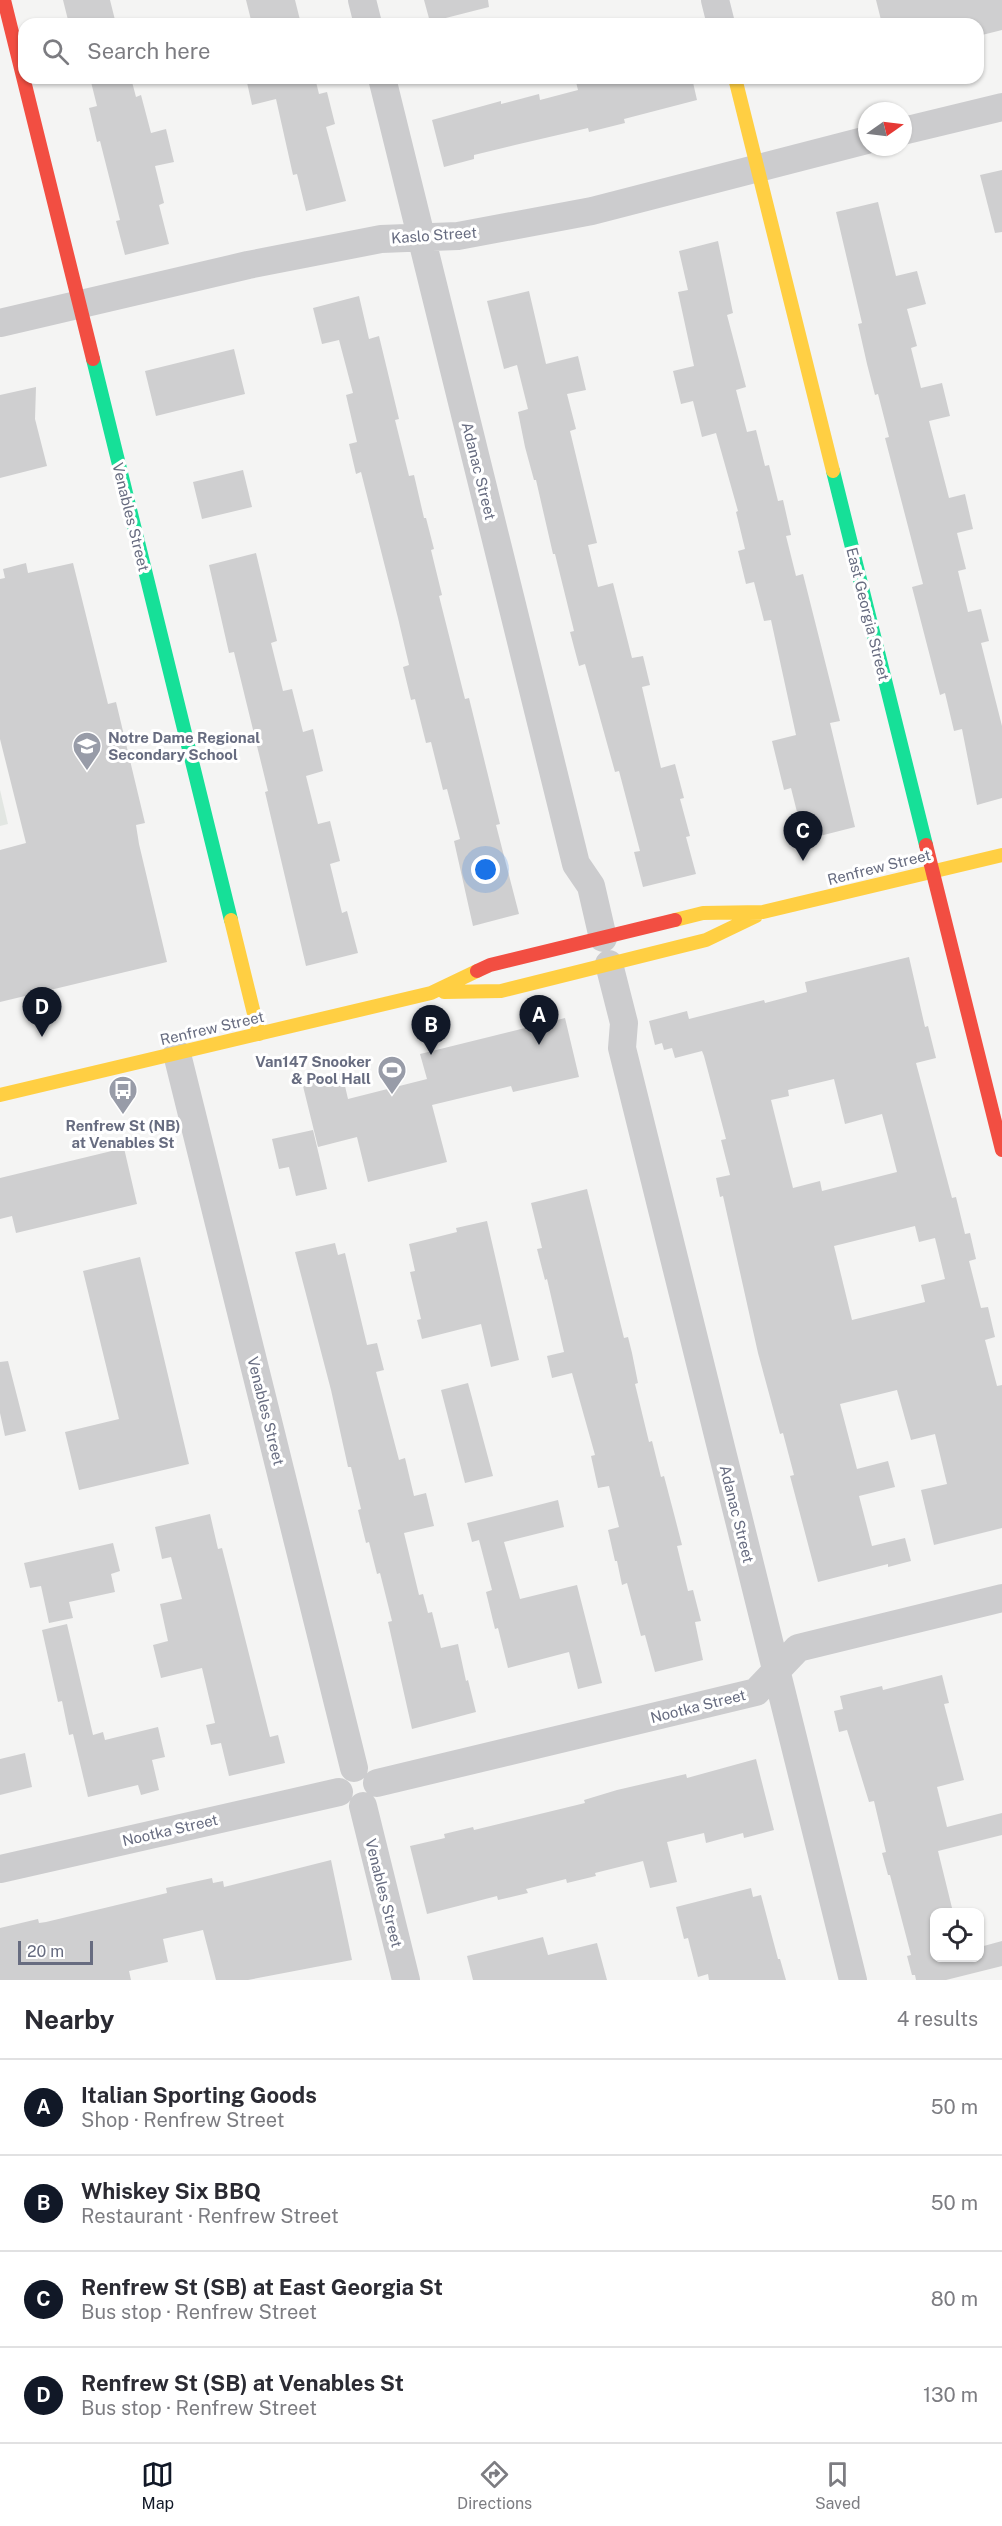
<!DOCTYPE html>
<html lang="en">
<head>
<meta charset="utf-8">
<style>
	body { margin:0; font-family:"Public Sans",sans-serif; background:#f7f7f7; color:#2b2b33 }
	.controls { position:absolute; right:18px; bottom:18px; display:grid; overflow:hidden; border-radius:12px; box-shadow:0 2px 4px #0004 }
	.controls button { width:54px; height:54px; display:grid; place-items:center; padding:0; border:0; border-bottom:2px solid #e1e1e2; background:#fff; color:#2b2b33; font:30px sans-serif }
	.compass { position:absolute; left:858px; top:102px; width:54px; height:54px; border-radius:50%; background:#fff; box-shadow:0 2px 4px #0004; rotate:76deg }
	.scale { position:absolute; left:18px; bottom:15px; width:75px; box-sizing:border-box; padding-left:6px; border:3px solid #676c80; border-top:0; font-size:16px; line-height:21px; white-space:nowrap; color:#676c80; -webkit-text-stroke:4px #fff; paint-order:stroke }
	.you { position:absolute; left:486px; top:870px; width:21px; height:21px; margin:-15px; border:4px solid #fff; border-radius:50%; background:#1a73e8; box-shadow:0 0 0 9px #1a73e833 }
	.badge { display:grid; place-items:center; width:39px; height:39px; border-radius:50%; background:#111827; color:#fff; font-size:20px; font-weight:700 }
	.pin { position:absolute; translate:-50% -50px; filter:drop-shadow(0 2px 3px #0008) }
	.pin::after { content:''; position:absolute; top:32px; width:21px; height:18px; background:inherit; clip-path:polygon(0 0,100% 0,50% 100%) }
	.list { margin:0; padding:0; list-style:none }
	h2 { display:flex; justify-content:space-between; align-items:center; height:78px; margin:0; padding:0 24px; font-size:26px }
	h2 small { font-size:20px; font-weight:400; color:#7c7c81 }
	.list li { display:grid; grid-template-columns:39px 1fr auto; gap:18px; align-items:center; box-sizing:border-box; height:96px; padding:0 24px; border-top:2px solid #e1e1e2 }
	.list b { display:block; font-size:22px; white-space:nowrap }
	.list p { margin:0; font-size:20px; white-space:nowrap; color:#7c7c81 }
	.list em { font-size:20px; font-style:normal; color:#7c7c81 }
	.icon { flex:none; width:33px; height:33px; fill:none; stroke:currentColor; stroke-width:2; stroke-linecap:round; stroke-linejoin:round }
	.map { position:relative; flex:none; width:1002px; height:1980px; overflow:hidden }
	.search { position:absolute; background:#fff; box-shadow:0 2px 4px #0004; left:18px; right:18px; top:18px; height:66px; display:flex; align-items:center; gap:15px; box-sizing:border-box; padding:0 21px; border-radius:18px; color:#7c7c81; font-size:22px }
	.sheet { height:462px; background:#fff }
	nav { display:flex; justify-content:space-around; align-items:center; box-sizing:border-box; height:84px; border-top:2px solid #e1e1e2; background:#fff; font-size:16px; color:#7c7c81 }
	nav a { display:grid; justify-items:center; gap:3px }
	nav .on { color:#111827 }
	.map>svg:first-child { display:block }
	.park { fill:#e2e6e2 }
	.building { fill:#cfcfd0; fill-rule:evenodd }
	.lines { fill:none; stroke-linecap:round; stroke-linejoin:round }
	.street { stroke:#ccccce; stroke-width:28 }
	.fast { stroke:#16e098; stroke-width:14 }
	.slow { stroke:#ffcf43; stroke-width:14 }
	.jam { stroke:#f24e42; stroke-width:14 }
	.labels { text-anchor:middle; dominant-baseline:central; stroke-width:6; stroke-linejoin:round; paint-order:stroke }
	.street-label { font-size:15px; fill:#676c80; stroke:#fff }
	.poi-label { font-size:15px; font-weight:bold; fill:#676c80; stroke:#fff; text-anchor:start }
</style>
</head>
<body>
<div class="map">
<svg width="1002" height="1980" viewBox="0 0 1002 1980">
	<rect width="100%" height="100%" fill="#f4f4f3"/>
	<path class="park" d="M 0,790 L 8,824 L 0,826 Z"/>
	<path class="building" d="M 63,0 L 110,0 L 115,20 L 100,24 L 69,24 Z
		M 246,0 L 295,0 L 301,24 L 252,24 Z
		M 424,0 L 488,0 L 489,7 L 430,22 Z
		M 876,0 L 1002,0 L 1002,30 L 978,36 L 978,24 L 882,24 Z
		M 90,78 L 131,78 L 136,97 L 141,95 L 151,133 L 166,129 L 174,162 L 155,166 L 164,203 L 159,205 L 169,244 L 125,255 L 116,221 L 120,220 L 100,141 L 97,142 L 89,108 L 97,106 Z
		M 246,78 L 315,78 L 319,94 L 327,92 L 335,124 L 326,127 L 346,201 L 306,211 L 297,174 L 293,175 L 276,99 L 252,105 Z
		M 593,78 L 692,78 L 697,100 L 624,119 L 625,123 L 589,132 L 588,128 L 515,145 L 474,155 L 474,159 L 444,167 L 432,120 L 501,101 L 501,104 L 539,94 L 540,100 L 578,90 L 576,82 Z
		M 1002,170 L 1002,232 L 995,233 L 980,175 Z
		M 878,202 L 896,276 L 917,271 L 926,304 L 907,309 L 917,346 L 911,348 L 921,388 L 942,383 L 950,416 L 929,421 L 949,498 L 965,494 L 973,529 L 957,533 L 966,569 L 958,571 L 968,612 L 981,609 L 989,641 L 981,643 L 1002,726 L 1002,798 L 977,805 L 962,729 L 954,731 L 945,693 L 940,695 L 912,587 L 923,584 L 885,438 L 889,437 L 878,394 L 875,395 L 867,364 L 858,324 L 862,323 L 836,212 Z
		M 718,241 L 733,313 L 727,315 L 746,387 L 736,390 L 747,432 L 756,430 L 765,466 L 769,465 L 778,501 L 783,500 L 791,535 L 786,536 L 796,576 L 803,574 L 840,721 L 830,723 L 855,827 L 804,840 L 791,788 L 784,790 L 772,741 L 796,735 L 771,620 L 764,621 L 754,582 L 746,584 L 738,551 L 745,549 L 736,512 L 738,511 L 716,433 L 702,437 L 693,401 L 681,404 L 673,371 L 694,366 L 678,292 L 688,290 L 679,251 Z
		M 529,291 L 546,364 L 578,356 L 586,390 L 567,394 L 576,429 L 570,431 L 597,543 L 588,545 L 598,587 L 613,583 L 632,658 L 643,656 L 650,685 L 642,687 L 661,768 L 675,764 L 684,798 L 680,799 L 690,836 L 686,837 L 696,874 L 643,887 L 634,852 L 640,851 L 619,771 L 615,772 L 585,664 L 579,666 L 570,632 L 574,631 L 555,554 L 553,554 L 536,480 L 534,480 L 525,447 L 518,412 L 528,409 L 517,365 L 504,369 L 487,301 Z
		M 359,296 L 369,339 L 379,336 L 399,419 L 395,420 L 409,476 L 414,475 L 424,518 L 426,518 L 434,549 L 431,550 L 442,595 L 439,596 L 465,699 L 469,698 L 500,824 L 496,825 L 519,914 L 473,926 L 454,841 L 460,839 L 447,789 L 443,790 L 431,742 L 426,743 L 415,699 L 411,700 L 403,667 L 409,665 L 398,618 L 361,472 L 356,474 L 349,444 L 357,442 L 346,395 L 353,393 L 339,340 L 322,344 L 313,308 Z
		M 234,349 L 245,394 L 156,416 L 145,371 Z
		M 36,387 L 35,419 L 47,466 L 0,478 L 0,395 Z
		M 243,470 L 252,507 L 202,519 L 193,482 Z
		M 256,553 L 277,641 L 271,643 L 283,691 L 292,689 L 303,732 L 313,729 L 323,771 L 306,776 L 318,824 L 330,821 L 340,861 L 330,864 L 342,913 L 347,911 L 358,953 L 306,966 L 265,792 L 268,791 L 234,652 L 229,653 L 209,565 Z
		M 26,563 L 28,573 L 73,563 L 108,704 L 116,702 L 145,823 L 136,825 L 139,844 L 167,962 L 0,1002 L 0,850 L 26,843 L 0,739 L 0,579 L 5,578 L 3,569 Z
		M 909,957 L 925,1027 L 928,1026 L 936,1058 L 916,1063 L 952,1198 L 956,1197 L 965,1234 L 970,1233 L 976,1259 L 969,1261 L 981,1308 L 988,1307 L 995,1337 L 985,1340 L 997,1386 L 1002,1385 L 1002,1528 L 934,1545 L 921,1490 L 947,1484 L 935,1434 L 911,1440 L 897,1390 L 840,1404 L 857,1469 L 888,1461 L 895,1487 L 859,1496 L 872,1546 L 905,1538 L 911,1561 L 888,1567 L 888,1564 L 818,1582 L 790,1476 L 794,1475 L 783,1433 L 780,1434 L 758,1353 L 723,1196 L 720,1197 L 716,1178 L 730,1175 L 721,1140 L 726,1139 L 704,1056 L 702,1051 L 675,1058 L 672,1048 L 664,1050 L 662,1043 L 655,1045 L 649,1021 L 687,1011 L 689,1019 L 764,1000 L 765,1003 L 807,992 L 805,982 ZM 834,1079 L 845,1124 L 882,1114 L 897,1172 L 822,1191 L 820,1181 L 793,1188 L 771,1100 L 789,1096 L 788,1090 ZM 915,1226 L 919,1242 L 935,1238 L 945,1279 L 921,1285 L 925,1302 L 852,1320 L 834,1246 Z
		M 565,1018 L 579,1077 L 513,1092 L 511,1086 L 432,1105 L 447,1162 L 368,1182 L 357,1137 L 318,1147 L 302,1082 L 342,1073 L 348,1099 L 427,1079 L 420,1054 Z
		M 313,1130 L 327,1189 L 296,1196 L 289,1167 L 279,1169 L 272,1139 Z
		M 124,1148 L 137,1204 L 16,1233 L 12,1216 L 0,1219 L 0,1178 Z
		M 587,1189 L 624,1338 L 628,1337 L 632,1353 L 638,1383 L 635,1384 L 649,1442 L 652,1441 L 661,1477 L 664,1476 L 674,1514 L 682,1545 L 677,1546 L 688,1591 L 693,1590 L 701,1621 L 695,1622 L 703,1660 L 655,1672 L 645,1635 L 641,1636 L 627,1583 L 622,1585 L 617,1561 L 615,1561 L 608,1530 L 619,1527 L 609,1486 L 598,1488 L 591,1456 L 595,1455 L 572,1373 L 552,1378 L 547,1356 L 564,1352 L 547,1279 L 545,1280 L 537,1249 L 542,1248 L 531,1203 Z
		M 487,1221 L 519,1360 L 491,1367 L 481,1324 L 422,1339 L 417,1320 L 421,1319 L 410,1272 L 415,1271 L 409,1244 L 457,1232 L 456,1228 Z
		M 335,1243 L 338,1255 L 345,1253 L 367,1345 L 377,1343 L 384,1370 L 376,1372 L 399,1460 L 405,1458 L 414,1496 L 426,1493 L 434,1526 L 404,1533 L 419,1595 L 423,1594 L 428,1613 L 432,1612 L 441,1648 L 458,1644 L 466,1681 L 468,1680 L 476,1712 L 412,1729 L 388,1622 L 392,1621 L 380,1573 L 377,1574 L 369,1542 L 366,1543 L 358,1510 L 361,1509 L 351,1467 L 348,1467 L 331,1390 L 295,1252 Z
		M 140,1257 L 189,1464 L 79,1490 L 65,1432 L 119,1419 L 83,1271 Z
		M 8,1361 L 26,1431 L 5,1436 L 0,1413 L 0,1362 Z
		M 468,1383 L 493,1476 L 465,1483 L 441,1390 Z
		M 558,1500 L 564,1527 L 504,1542 L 520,1599 L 577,1585 L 602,1683 L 578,1689 L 569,1652 L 508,1668 L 498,1628 L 495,1629 L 486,1592 L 492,1590 L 479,1540 L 472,1542 L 467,1523 Z
		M 210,1514 L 218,1549 L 222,1548 L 232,1587 L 270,1737 L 278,1735 L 285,1763 L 229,1776 L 221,1743 L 211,1745 L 206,1725 L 215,1723 L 202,1668 L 161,1678 L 153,1645 L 168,1641 L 160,1604 L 182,1599 L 171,1557 L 162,1559 L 155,1527 Z
		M 113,1543 L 120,1571 L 111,1574 L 115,1592 L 69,1602 L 73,1618 L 49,1623 L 41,1586 L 30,1588 L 24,1563 Z
		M 67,1624 L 93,1735 L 103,1732 L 105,1740 L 158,1727 L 165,1757 L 152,1760 L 159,1790 L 141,1795 L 138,1785 L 88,1797 L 73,1734 L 69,1735 L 62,1701 L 58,1702 L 42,1630 Z
		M 942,1675 L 949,1703 L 944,1704 L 964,1780 L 937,1787 L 947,1827 L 1002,1813 L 1002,1835 L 938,1851 L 953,1912 L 934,1912 L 934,1958 L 982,1958 L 980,1947 L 1002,1941 L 1002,1966 L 946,1980 L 916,1980 L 915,1975 L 912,1975 L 907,1956 L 911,1955 L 890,1875 L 888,1875 L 882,1853 L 886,1852 L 874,1801 L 869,1802 L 847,1730 L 839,1732 L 834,1711 L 843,1709 L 840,1696 L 882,1686 L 883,1690 Z
		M 25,1753 L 32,1787 L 0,1795 L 0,1759 Z
		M 756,1759 L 774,1830 L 744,1838 L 743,1833 L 706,1843 L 704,1833 L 667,1842 L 677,1882 L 650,1888 L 643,1861 L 595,1873 L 596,1876 L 567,1883 L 566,1879 L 526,1889 L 528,1893 L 498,1900 L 497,1896 L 427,1914 L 410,1846 L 445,1838 L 444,1834 L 473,1827 L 474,1830 L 585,1803 L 584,1800 L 617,1790 L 686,1774 L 687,1778 Z
		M 331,1860 L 352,1960 L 248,1980 L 216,1980 L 203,1930 L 163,1939 L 168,1962 L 129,1971 L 131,1980 L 0,1980 L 0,1928 L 38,1919 L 39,1923 L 46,1922 L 167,1893 L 166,1888 L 212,1878 L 213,1883 L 223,1881 L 224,1887 Z
		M 751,1888 L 753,1897 L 761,1895 L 778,1959 L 780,1959 L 786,1980 L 709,1980 L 708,1974 L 698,1977 L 688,1938 L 684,1939 L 676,1907 Z
		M 543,1937 L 548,1955 L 597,1943 L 607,1980 L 473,1980 L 467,1956 Z"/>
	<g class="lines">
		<path class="street" d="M 362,0 L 368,24
			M 715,0 L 721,24
			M 382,78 L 576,864 L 591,886 L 603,938
			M 903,131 L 1002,107
			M 0,323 L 248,265 L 381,239 L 458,236 L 592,211 L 867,140
			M 609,964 L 624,1023 L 622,1048 L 853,1980
			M 177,1054 L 354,1768
			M 377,1783 L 756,1692 L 798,1648 L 1002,1598
			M 363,1806 L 406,1980
			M 0,1869 L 339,1792"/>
		<path class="fast" d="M 93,359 L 231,920
			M 833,471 L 926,845"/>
		<path class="slow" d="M 735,78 L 833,471
			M 231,920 L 259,1034
			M 675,920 L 703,913 L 763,912 L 1002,855
			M 444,992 L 501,991 L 706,940 L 756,916
			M 0,1095 L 431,993 L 477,971"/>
		<path class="jam" d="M 4,0 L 93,359
			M 926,845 L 1002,1150
			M 477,971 L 490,965 L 675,920"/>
	</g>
	<defs>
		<g id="school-pin" transform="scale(1.5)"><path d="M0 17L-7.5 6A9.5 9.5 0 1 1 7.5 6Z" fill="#989ca8" stroke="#fff"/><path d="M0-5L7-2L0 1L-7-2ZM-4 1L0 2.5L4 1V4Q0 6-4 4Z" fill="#fff"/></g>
		<g id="stadium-pin" transform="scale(1.5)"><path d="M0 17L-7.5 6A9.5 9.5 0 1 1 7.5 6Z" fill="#989ca8" stroke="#fff"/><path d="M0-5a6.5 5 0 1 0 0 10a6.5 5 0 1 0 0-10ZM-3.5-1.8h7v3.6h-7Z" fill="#fff"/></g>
		<g id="bus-pin" transform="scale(1.5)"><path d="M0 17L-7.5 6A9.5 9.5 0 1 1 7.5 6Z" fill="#989ca8" stroke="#fff"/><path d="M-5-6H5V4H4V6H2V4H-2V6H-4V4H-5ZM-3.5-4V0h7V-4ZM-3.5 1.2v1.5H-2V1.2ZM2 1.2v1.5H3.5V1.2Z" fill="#fff"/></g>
	</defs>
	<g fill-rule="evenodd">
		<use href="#school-pin" x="87" y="746"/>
		<use href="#stadium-pin" x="392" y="1070"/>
		<use href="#bus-pin" x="123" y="1090"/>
	</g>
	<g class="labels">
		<g class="street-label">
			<text transform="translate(434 235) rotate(-4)">Kaslo Street</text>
			<text transform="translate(479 471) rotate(76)">Adanac Street</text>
			<text transform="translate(131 517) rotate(76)">Venables Street</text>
			<text transform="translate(868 614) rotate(76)">East Georgia Street</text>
			<text transform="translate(879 867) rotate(-14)">Renfrew Street</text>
			<text transform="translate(212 1028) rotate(-13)">Renfrew Street</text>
			<text transform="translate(266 1411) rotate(76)">Venables Street</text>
			<text transform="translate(737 1514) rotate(76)">Adanac Street</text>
			<text transform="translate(698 1706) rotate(-14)">Nootka Street</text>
			<text transform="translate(170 1830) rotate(-13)">Nootka Street</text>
			<text transform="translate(384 1893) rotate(76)">Venables Street</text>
		</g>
		<g class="poi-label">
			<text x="108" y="737">Notre Dame Regional<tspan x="108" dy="17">Secondary School</tspan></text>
			<text x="371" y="1061" text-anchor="end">Van147 Snooker<tspan x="371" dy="17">&amp; Pool Hall</tspan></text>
			<text x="123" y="1125" text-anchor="middle">Renfrew St (NB)<tspan x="123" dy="17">at Venables St</tspan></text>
		</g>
	</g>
</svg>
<div class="controls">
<button><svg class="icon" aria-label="locate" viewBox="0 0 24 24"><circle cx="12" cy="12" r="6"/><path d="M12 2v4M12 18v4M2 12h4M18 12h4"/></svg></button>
</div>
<svg class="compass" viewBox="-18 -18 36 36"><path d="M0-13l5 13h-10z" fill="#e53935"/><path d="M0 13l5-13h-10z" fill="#7c7c81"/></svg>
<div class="scale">20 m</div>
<div class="you"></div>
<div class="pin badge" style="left:539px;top:1045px">A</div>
<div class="pin badge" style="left:431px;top:1055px">B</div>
<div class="pin badge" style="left:803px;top:861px">C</div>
<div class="pin badge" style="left:42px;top:1037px">D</div>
<div class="search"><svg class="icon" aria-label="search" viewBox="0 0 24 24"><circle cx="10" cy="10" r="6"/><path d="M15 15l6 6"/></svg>Search here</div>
</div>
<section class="sheet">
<h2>Nearby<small>4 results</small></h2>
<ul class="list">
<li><span class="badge">A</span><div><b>Italian Sporting Goods</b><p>Shop · Renfrew Street</p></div><em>50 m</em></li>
<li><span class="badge">B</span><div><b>Whiskey Six BBQ</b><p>Restaurant · Renfrew Street</p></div><em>50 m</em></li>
<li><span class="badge">C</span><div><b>Renfrew St (SB) at East Georgia St</b><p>Bus stop · Renfrew Street</p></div><em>80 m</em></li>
<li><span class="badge">D</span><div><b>Renfrew St (SB) at Venables St</b><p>Bus stop · Renfrew Street</p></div><em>130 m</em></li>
</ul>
</section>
<nav>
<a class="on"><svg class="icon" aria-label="map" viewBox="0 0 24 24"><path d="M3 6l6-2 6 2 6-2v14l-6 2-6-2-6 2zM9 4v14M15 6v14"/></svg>Map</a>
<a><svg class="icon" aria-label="directions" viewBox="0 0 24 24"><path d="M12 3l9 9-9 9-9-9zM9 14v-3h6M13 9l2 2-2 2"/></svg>Directions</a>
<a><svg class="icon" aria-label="saved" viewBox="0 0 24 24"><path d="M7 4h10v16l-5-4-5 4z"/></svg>Saved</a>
</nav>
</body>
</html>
